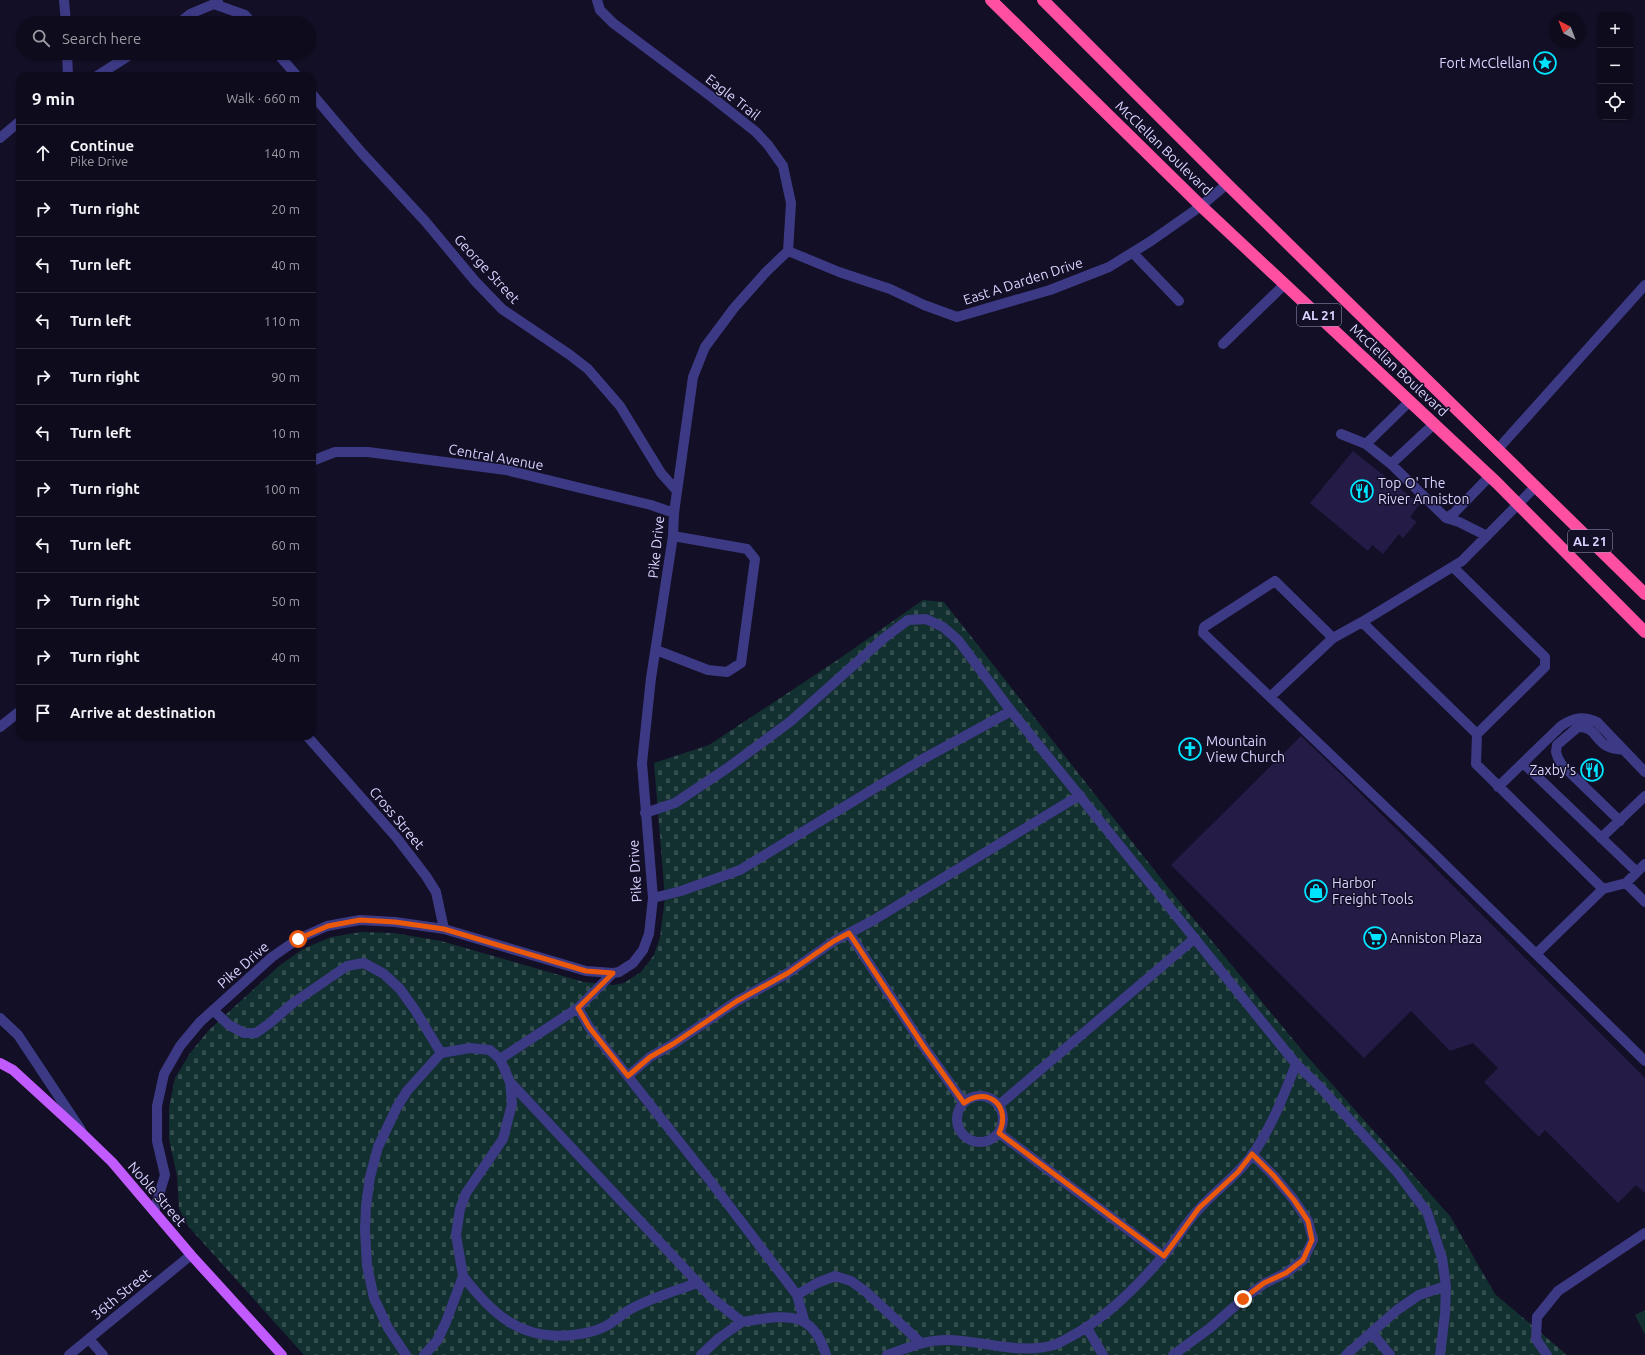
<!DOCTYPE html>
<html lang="en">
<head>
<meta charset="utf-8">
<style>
	body { margin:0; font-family:Ubuntu,sans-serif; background:#1c1929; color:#f1f3f6 }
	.controls { position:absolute; right:12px; top:12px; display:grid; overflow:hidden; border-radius:8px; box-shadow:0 1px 3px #0004 }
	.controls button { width:36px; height:36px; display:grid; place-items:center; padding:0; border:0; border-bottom:1px solid #2e2b3b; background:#0e0b1c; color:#f1f3f6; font:20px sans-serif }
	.compass { position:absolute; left:1549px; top:12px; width:36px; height:36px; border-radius:50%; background:#0e0b1c; box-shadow:0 1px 3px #0004; rotate:318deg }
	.stop { position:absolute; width:12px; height:12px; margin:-9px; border:3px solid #ea580c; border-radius:50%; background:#fff }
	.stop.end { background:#ea580c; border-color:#fff; box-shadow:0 1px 4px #0008 }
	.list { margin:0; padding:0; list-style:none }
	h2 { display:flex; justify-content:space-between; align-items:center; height:52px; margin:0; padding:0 16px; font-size:17px }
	h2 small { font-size:13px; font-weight:400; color:#9b9ba3 }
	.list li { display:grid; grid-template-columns:26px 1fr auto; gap:12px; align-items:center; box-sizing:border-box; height:56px; padding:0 16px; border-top:1px solid #2e2b3b }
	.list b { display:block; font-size:15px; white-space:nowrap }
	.list p { margin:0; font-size:13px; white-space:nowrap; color:#9b9ba3 }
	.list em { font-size:13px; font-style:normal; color:#9b9ba3 }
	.icon { flex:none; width:22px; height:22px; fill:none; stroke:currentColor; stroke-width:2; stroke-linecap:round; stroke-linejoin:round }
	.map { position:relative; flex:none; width:1645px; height:1355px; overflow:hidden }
	.search { position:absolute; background:#0e0b1c; box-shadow:0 1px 3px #0004; left:16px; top:16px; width:300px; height:44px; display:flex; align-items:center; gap:10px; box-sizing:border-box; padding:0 14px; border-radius:22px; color:#9b9ba3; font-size:15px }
	.panel { position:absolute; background:#0e0b1c; box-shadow:0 1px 3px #0004; left:16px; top:72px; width:300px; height:668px; border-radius:12px }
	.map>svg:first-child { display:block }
	.green { fill:#12302f }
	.cemetery { fill:url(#cemetery-stones) }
	.building { fill:#241b47 }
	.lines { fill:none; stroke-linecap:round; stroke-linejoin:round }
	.minor { stroke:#3d3a85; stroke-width:10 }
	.major { stroke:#c25bff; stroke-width:10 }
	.highway { stroke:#ff4fa3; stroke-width:12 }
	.route { stroke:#ea580c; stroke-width:5 }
	.labels { text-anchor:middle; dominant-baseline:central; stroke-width:3; stroke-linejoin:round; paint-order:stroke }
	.shield { fill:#130f26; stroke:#9e99be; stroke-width:1 }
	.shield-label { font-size:13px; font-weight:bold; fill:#d9d4ff }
	.poi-label { font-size:14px; fill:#d9d4ff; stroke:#130f26; text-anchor:start }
	.street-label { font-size:14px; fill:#d9d4ff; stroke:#130f26 }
</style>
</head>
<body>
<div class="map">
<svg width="1645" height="1355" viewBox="0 0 1645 1355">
	<defs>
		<pattern id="cemetery-stones" width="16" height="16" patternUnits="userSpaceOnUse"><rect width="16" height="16" fill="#12302f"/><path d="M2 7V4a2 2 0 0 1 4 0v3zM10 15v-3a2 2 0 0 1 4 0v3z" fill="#344d4e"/></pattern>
	</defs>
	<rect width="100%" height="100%" fill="#130f26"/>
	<path class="green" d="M 1645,1310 L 1645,1335 L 1635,1315 Z"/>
	<path class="cemetery" d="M 923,600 L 944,602 L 1170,890 L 1305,1054 L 1450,1216 L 1495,1294 L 1567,1355 L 304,1355 L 188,1226 L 179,1209 L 177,1176 L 169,1139 L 169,1108 L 175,1078 L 190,1053 L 209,1030 L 279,966 L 303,949 L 331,937 L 361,932 L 394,933 L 441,941 L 584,982 L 614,985 L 624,983 L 641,972 L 654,955 L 660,937 L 665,898 L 654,763 L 709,745 L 839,659 Z"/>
	<path class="building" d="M 1353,451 L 1420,504 L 1410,517 L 1417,522 L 1403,538 L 1399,534 L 1383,554 L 1372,545 L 1368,551 L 1310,503 Z
		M 1301,736 L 1348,781 L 1645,1078 L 1645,1193 L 1636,1185 L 1618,1203 L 1545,1130 L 1539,1137 L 1484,1082 L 1498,1068 L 1473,1043 L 1450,1051 L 1411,1011 L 1364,1058 L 1171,865 Z"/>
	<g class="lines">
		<path class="minor" d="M 64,0 L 66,23
			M 597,0 L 600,10 L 613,23 L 713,98 L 756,132 L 768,145 L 783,166 L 791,203 L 788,251
			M 214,4 L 245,15 L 252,23
			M 179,23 L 190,14 L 214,4 L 218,0
			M 67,53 L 68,76
			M 277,53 L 297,76
			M 97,76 L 133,53
			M 312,94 L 362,153 L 425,221 L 475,281 L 502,309 L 570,355 L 588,369 L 620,406 L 661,473 L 677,491
			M 0,138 L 20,121
			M 788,251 L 839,272 L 890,289 L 924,305 L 957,317 L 1050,290 L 1109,267 L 1151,241 L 1201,206 L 1227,184
			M 1133,253 L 1179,301
			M 1223,344 L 1285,284
			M 1341,434 L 1366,444 L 1391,464 L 1446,518
			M 1366,444 L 1410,401
			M 1497,450 L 1645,285
			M 312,461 L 335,452 L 368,452 L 506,470 L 651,505 L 674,513
			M 1391,464 L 1434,424
			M 1535,487 L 1462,561 L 1362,622 L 1333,638 L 1275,581 L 1204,627 L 1203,633 L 1423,843 L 1645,1061
			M 1487,536 L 1459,522 L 1446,518 L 1454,513 L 1490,476
			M 1453,567 L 1545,657 L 1545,667 L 1477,734
			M 1362,622 L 1477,734 L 1476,764 L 1603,889 L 1626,883 L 1645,864
			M 656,650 L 708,670 L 727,672 L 741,663 L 755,559 L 747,549 L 673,536
			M 1270,697 L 1333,638
			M 0,727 L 20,711
			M 307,736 L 396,837 L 426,876 L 436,892 L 444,929
			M 1523,763 L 1637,872
			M 1498,787 L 1561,726 C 1574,717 1583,716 1597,722 L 1645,772
			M 645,813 L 675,803 L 726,769 L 791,721 L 884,638 L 908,620 L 926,619 L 943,627 L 958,640 L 1011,711 L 1296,1064 L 1319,1086 L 1397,1172 L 1427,1212 L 1442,1258 L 1446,1286 L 1445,1314 L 1440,1355
			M 1620,821 L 1562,765 L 1558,758 L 1556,752 L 1557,745 L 1578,727 C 1596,727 1594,739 1607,746 C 1611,749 1619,749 1623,750
			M 1601,838 L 1645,796
			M 1626,883 L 1645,902
			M 653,898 L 681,891 L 740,870 L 923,759 L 1011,711
			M 849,933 L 924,1047 L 964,1103
			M 1536,954 L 1603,889
			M 578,1008 L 589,1027 L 708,1178 L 797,1295 L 804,1320
			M 213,1010 L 229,1025 L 244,1033 L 256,1033 L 270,1023 L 293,1003 L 347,966 L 364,963 L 384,974 L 400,989 L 415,1010 L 441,1053
			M 0,1018 L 18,1035 L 81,1130
			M 500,1059 L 578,1008 L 613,973
			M 628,1076 L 650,1057 L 673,1044 L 737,1001 L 788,973 L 834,941 L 872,921 L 1080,795
			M 510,1082 L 712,1298 L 742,1322 C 782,1316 812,1307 826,1355
			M957 1119a23 23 0 1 1 46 0a23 23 0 1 1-46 0Z
			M 999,1105 L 1195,938
			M 999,1133 L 1163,1256
			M 154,1211 L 165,1175 L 157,1141 L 157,1106 L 164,1074 L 180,1046 L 200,1022 L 272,957 L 298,939 L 327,926 L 360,920 L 395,922 L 444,929 L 586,971 L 613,973 L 619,972 L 633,963 L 643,950 L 649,934 L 653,898 L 642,763 L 651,678 L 673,536 L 674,513 L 693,377 L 705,347 L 734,308 L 766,272 L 788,251
			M 463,1276 C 492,1314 521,1341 572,1335 C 582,1334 594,1332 604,1327 C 613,1323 621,1315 629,1310 C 650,1298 675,1291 697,1283
			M 797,1295 L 817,1283 L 835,1276 L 851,1281 L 865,1291 L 921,1343
			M 1087,1328 L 1103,1355
			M 1372,1333 L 1390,1355
			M 89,1339 L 103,1355
			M 69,1355 L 191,1255
			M 406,1355 L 388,1328 L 374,1298 L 367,1266 L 365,1230 L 366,1206 L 370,1177 L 378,1147 L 397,1107 L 407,1091 L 441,1053 L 470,1048 L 490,1050 L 500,1059 L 510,1082 L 512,1104 L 503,1139 L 466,1193 L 460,1209 L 456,1235 L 463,1276 L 446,1322 L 437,1341 L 424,1355
			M 701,1355 L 719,1338 L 742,1322
			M 887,1355 C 907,1348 925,1340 946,1340 C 982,1340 1018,1355 1054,1345 C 1059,1343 1065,1340 1070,1337 C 1106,1318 1137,1287 1163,1256 C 1176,1241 1186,1222 1200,1208 C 1217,1189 1238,1175 1253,1154 C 1272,1126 1284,1095 1296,1064
			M 1173,1355 L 1210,1328 L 1243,1299 L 1265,1283 L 1286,1273 L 1303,1260 L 1313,1240 L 1308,1221 L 1294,1200 L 1274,1176 L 1252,1154
			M 1346,1355 L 1397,1310 L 1419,1295 L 1446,1286
			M 1547,1355 L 1536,1339 L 1537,1317 L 1558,1291 L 1645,1233"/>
		<path class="major" d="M 0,1063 L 13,1070 L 84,1135 L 112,1162 L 191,1255 L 282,1355"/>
		<path class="highway" d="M 991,0 L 1201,206 L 1497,483 L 1645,632
			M 1043,0 L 1227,184 L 1645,594"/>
	</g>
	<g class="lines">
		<path class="route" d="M 298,939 L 328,926 L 360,920 L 395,922 L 444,929 L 586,971 L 613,973 L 578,1008 L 589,1027 L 628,1076 L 650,1057 L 673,1044 L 737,1001 L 788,973 L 834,941 L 849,933 L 924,1047 L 964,1103 C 988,1085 1012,1107 999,1133 L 1164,1256 L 1199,1208 L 1238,1172 L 1252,1154 L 1274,1176 L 1294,1200 L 1308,1221 L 1312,1240 L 1303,1260 L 1286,1273 L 1264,1283 L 1243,1299"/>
	</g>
	<defs>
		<g id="sight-ring" transform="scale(1.15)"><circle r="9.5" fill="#130f26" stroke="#00e5ff" stroke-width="1.5"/><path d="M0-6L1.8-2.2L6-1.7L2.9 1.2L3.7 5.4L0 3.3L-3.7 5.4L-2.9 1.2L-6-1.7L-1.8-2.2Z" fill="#00e5ff"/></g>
		<g id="restaurant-ring" transform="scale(1.15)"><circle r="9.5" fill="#130f26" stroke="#00e5ff" stroke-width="1.5"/><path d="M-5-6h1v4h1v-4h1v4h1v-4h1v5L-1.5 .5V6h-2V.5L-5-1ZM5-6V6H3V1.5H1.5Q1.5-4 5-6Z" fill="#00e5ff"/></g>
		<g id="church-ring" transform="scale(1.15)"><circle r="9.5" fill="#130f26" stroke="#00e5ff" stroke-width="1.5"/><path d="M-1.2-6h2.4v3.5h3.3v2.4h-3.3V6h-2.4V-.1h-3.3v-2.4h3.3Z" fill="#00e5ff"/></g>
		<g id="shop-ring" transform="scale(1.15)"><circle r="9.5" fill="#130f26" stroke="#00e5ff" stroke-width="1.5"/><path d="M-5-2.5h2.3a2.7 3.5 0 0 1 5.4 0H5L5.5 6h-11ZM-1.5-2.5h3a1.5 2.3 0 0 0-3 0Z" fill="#00e5ff"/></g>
		<g id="supermarket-ring" transform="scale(1.15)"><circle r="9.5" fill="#130f26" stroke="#00e5ff" stroke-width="1.5"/><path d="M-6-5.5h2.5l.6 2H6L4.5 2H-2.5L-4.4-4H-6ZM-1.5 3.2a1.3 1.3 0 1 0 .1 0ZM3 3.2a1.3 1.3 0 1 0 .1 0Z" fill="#00e5ff"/></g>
	</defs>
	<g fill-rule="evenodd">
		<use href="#sight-ring" x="1545" y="63"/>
		<use href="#restaurant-ring" x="1362" y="491"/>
		<use href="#church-ring" x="1190" y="749"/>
		<use href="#restaurant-ring" x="1592" y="770"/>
		<use href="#shop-ring" x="1316" y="891"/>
		<use href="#supermarket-ring" x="1375" y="938"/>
	</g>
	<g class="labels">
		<g class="shield">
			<rect x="1297" y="304" width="44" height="22" rx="3"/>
			<rect x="1568" y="530" width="44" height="22" rx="3"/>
		</g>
		<g class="shield-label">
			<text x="1319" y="315">AL 21</text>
			<text x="1590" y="541">AL 21</text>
		</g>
		<g class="poi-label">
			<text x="1530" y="63" text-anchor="end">Fort McClellan</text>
			<text x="1378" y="483">Top O' The<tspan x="1378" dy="16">River Anniston</tspan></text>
			<text x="1206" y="741">Mountain<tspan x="1206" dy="16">View Church</tspan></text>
			<text x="1576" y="770" text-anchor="end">Zaxby's</text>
			<text x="1332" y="883">Harbor<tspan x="1332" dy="16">Freight Tools</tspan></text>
			<text x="1390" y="938">Anniston Plaza</text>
		</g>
		<g class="street-label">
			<text transform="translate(733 97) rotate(38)">Eagle Trail</text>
			<text transform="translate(1164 148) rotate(44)">McClellan Boulevard</text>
			<text transform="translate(487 269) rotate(47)">George Street</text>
			<text transform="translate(1023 281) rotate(-18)">East A Darden Drive</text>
			<text transform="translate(1399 370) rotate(43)">McClellan Boulevard</text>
			<text transform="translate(496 457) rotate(10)">Central Avenue</text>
			<text transform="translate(656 547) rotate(-84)">Pike Drive</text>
			<text transform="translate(397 818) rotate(50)">Cross Street</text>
			<text transform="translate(635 871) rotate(-93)">Pike Drive</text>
			<text transform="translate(243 965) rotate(-41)">Pike Drive</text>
			<text transform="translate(157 1194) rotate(49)">Noble Street</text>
			<text transform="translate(121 1294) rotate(-39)">36th Street</text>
		</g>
	</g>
</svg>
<div class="controls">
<button>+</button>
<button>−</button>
<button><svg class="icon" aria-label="locate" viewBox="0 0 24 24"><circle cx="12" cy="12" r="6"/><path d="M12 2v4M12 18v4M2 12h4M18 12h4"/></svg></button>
</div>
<svg class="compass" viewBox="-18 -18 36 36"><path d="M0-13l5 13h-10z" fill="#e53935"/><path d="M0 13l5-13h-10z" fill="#9b9ba3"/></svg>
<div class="stop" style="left:298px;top:939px"></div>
<div class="stop end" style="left:1243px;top:1299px"></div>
<div class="search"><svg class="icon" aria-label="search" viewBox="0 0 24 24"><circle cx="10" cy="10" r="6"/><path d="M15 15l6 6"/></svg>Search here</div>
<section class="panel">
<h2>9 min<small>Walk · 660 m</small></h2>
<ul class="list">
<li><svg class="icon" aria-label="ahead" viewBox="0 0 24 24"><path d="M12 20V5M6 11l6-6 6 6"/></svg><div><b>Continue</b><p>Pike Drive</p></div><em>140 m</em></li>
<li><svg class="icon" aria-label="right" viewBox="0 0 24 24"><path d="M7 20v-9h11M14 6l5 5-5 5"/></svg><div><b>Turn right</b></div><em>20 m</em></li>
<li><svg class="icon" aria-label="left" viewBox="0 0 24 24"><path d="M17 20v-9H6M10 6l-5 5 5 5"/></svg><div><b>Turn left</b></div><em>40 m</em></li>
<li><svg class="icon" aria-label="left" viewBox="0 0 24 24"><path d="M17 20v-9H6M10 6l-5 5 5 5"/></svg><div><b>Turn left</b></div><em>110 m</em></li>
<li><svg class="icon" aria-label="right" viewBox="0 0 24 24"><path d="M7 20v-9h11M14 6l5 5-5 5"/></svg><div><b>Turn right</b></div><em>90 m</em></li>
<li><svg class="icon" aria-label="left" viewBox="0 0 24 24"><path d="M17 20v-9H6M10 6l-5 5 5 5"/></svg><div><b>Turn left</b></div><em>10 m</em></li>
<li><svg class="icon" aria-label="right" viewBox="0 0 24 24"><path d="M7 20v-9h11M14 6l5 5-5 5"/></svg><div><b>Turn right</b></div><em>100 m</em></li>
<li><svg class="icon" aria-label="left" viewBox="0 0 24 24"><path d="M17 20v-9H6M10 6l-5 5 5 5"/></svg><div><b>Turn left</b></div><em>60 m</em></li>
<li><svg class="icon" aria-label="right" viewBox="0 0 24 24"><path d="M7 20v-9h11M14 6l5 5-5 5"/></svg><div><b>Turn right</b></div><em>50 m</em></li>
<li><svg class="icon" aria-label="right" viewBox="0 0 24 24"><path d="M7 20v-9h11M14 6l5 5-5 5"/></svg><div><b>Turn right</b></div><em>40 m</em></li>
<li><svg class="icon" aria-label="arrive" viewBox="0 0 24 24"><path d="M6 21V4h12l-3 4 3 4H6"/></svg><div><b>Arrive at destination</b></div></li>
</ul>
</section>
</div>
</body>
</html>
